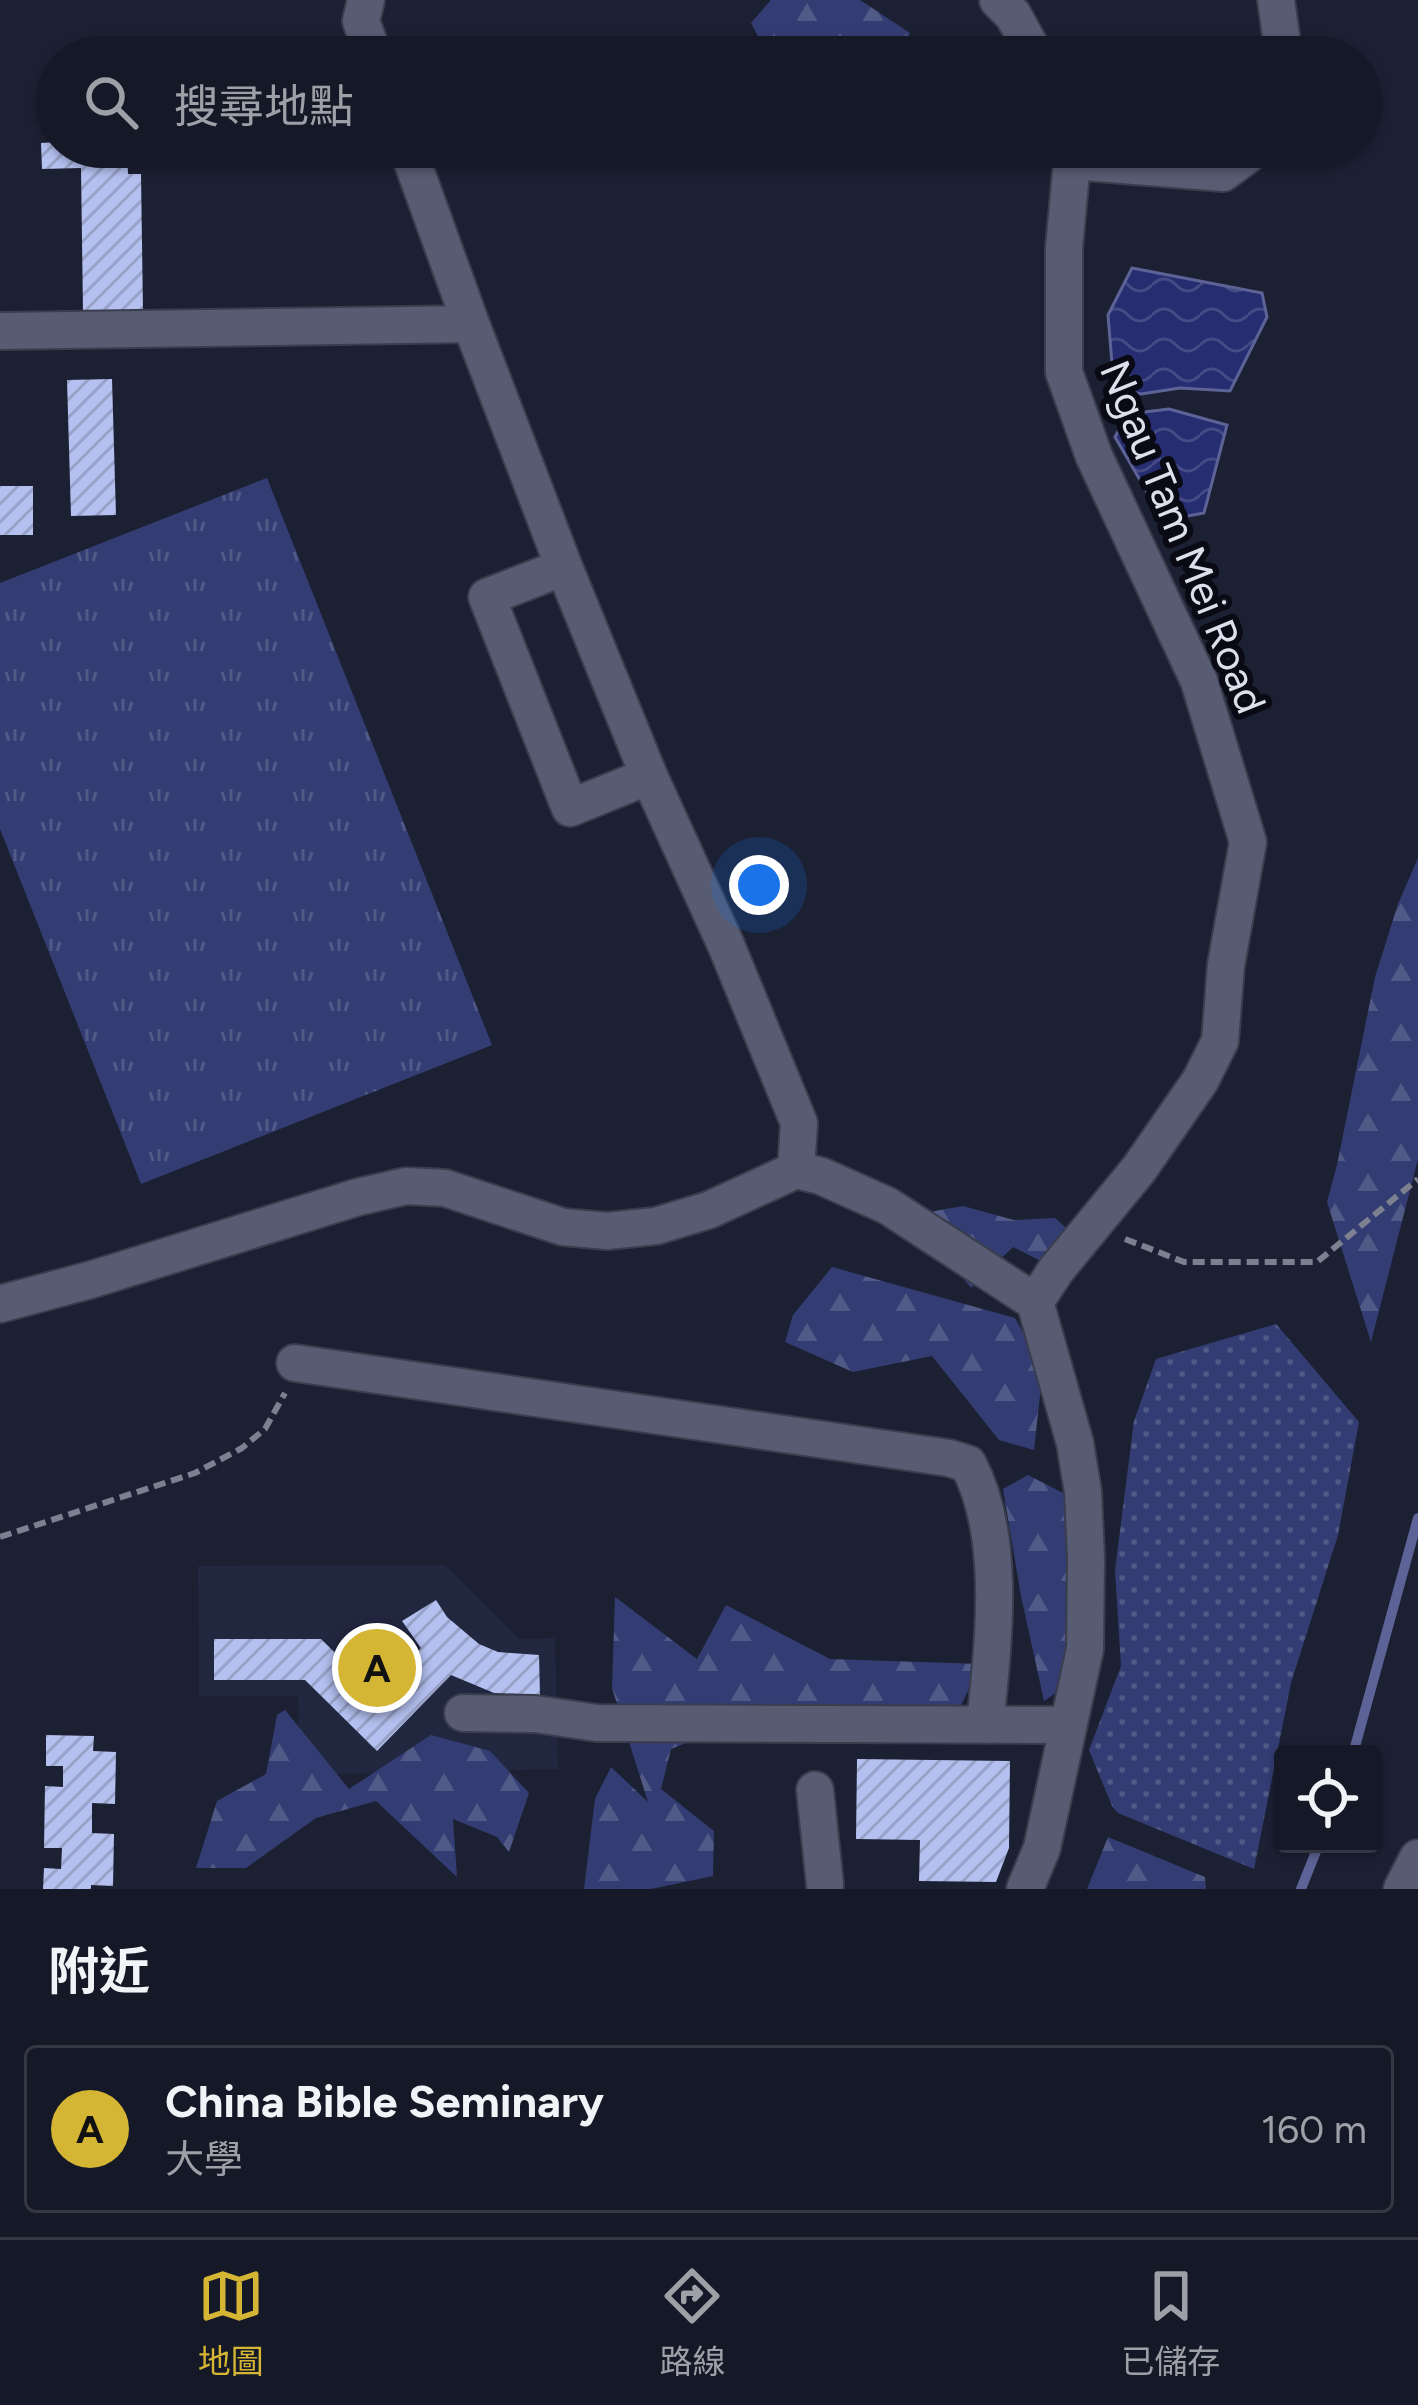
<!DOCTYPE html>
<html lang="zh-TW">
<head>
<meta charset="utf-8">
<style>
	body { margin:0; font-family:Figtree,"Noto Sans TC",sans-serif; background:#222532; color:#f1f3f6 }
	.controls { position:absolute; right:36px; bottom:36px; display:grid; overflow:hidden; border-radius:12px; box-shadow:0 3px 9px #0004 }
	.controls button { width:108px; height:108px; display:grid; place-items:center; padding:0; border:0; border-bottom:3px solid #343743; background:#151826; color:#f1f3f6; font:60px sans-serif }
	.you { position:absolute; left:759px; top:885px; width:42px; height:42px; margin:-30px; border:9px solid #fff; border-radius:50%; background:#1a73e8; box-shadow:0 0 0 18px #1a73e833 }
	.badge { display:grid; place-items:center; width:78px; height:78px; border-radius:50%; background:#d5b534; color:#111; font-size:39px; font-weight:700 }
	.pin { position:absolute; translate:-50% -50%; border:6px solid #fff; box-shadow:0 3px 12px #0006 }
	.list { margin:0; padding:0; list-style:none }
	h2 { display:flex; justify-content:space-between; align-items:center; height:156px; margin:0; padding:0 48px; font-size:51px }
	h2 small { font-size:39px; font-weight:400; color:#9da0a7 }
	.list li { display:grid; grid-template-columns:78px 1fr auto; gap:36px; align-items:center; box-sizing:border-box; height:168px; margin:0 24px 24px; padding:0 24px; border:3px solid #343743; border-radius:12px }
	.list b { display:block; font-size:45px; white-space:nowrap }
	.list p { margin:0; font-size:39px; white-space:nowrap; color:#9da0a7 }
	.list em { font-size:39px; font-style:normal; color:#9da0a7 }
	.icon { flex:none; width:66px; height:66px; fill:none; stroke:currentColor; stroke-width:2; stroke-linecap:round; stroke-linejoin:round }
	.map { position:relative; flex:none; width:1418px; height:1889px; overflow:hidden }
	.search { position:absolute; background:#151826; box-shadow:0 3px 9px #0004; left:36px; right:36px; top:36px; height:132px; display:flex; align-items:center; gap:30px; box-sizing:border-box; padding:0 42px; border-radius:66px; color:#9da0a7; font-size:45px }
	.sheet { height:348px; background:#151826 }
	nav { display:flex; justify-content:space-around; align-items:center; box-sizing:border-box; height:168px; border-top:3px solid #343743; background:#151826; font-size:33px; color:#9da0a7 }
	nav a { display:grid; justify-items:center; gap:6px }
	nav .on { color:#d5b534 }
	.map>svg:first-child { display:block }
	.built { fill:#222740 }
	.grass { fill:url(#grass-dots) }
	.forest { fill:url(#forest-firs) }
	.park { fill:url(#park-tufts) }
	.water { fill:url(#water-waves); stroke:#5d6396; stroke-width:3 }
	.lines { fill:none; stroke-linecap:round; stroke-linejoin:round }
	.stream { stroke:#5d6396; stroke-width:10 }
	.building { fill:url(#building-hatch) }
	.minor-casing { stroke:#3a3d4d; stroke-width:40 }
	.path { stroke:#7c8090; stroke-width:6; stroke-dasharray:12 6; stroke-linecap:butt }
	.minor { stroke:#575c72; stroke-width:36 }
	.labels { text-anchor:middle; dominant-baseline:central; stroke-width:12; stroke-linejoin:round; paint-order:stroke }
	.street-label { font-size:42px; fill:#dce0ed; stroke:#090a13 }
</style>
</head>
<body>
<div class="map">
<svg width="1418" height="1889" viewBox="0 0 1418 1889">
	<defs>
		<pattern id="grass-dots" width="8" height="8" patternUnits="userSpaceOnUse" patternTransform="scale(3)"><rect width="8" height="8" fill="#343d73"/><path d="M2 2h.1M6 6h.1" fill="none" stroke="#515987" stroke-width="1.8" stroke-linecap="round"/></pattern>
		<pattern id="forest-firs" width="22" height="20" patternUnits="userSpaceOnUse" patternTransform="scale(3)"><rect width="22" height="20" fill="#343d73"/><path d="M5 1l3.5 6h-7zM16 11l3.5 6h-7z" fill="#515987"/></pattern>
		<pattern id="park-tufts" width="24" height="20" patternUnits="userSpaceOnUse" patternTransform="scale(3)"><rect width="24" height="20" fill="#343d73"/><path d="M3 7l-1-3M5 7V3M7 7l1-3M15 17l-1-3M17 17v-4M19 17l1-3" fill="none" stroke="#515987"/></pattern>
		<pattern id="water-waves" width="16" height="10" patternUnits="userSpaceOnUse" patternTransform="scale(3)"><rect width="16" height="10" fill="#272d71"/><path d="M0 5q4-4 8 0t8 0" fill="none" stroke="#464b86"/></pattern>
		<pattern id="building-hatch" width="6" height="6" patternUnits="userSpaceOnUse" patternTransform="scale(3)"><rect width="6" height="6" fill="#b4c0f0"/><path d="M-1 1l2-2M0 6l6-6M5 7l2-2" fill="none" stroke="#98a1c6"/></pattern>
	</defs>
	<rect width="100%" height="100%" fill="#1c2033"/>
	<path class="built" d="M 445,1565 L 520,1639 L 555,1638 L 558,1769 L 300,1775 L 298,1696 L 199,1696 L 198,1566 Z"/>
	<path class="grass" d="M 1276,1324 L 1359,1422 L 1338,1535 L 1291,1683 L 1254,1869 L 1118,1813 L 1112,1806 L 1089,1750 L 1121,1666 L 1115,1570 L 1134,1421 L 1156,1359 Z"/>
	<path class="forest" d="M 771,0 L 860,0 L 910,33 L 902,57 L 769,57 L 751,23 Z
		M 1418,858 L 1418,1159 L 1371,1342 L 1327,1202 L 1337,1165 L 1375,977 L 1398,904 Z
		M 963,1206 L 1014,1220 L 1055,1218 L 1095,1254 L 1074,1278 L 1013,1247 L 971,1288 L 912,1215 Z
		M 832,1267 L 1015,1318 L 1043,1368 L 1034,1450 L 999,1440 L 932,1356 L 853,1372 L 785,1342 L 793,1315 Z
		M 1028,1475 L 1063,1493 L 1101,1614 L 1066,1686 L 1044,1701 L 1021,1596 L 1003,1489 Z
		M 615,1597 L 697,1659 L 726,1605 L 830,1659 L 981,1664 L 944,1740 L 784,1704 L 671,1749 L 661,1789 L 714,1831 L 713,1876 L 651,1889 L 584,1889 L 595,1799 L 611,1767 L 648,1802 L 612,1688 Z
		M 285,1710 L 349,1789 L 431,1735 L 490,1751 L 529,1793 L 509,1852 L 497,1837 L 453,1819 L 457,1877 L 376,1801 L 316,1818 L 246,1868 L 196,1868 L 217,1801 L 266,1774 L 277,1715 Z
		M 1108,1837 L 1205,1877 L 1206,1889 L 1087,1889 Z"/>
	<path class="park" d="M 267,478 L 492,1045 L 141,1184 L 0,829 L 0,583 Z"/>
	<path class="water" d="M 1132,268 L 1262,293 L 1267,317 L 1230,391 L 1180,388 L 1141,394 L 1114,388 L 1108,315 Z
		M 1169,409 L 1227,425 L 1204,513 L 1177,518 L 1155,506 L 1115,437 L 1128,414 Z"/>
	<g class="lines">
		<path class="stream" d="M 1353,1754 L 1418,1518
			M 1301,1889 L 1319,1844"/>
	</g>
	<path class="building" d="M 57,142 L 57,147 L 127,147 L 128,174 L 141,174 L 143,312 L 83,312 L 81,168 L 42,169 L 41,143 Z
		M 112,379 L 116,515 L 71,516 L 67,380 Z
		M 0,486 L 33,486 L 33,535 L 0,535 Z
		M 436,1600 L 447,1617 L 479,1644 L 498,1652 L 539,1655 L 540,1695 L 494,1693 L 451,1675 L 377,1751 L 305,1680 L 214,1680 L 214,1639 L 321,1639 L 376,1693 L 421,1648 L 402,1621 Z
		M 46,1735 L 94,1736 L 93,1751 L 116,1752 L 115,1804 L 92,1803 L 92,1833 L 114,1834 L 113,1886 L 91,1885 L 91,1889 L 43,1889 L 44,1868 L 61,1869 L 62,1848 L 44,1848 L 45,1786 L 63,1787 L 63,1766 L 46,1766 Z
		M 857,1759 L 1010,1761 L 1009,1848 L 996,1882 L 919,1881 L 920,1840 L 856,1839 Z"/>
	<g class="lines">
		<g class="minor-casing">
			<path id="minor" d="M 366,0 L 361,21 L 374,57
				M 998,0 L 1013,15 L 1036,57
				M 1276,0 L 1284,57
				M 407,147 L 471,324
				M 1072,161 L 1223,173 L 1258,147
				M 0,331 L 471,324 L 564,567 L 649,776 L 726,945 L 799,1123 L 796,1170
				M 564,567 L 487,597 L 570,808 L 649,776
				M 1035,1302 L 1056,1270 L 1139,1169 L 1200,1081 L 1220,1041 L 1226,965 L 1248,842 L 1199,681 L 1094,456 L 1064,372 L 1064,248 L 1072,161 L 1068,147
				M 0,1304 L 90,1280 L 358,1197 L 406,1186 L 445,1188 L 563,1227 L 607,1231 L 656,1226 L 709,1210 L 796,1170 L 821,1176 L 888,1206 L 1035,1302
				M 295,1363 L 949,1458 L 968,1464 C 1007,1537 993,1645 985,1725
				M 463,1713 L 535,1714 L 597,1723 L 1068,1725
				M 815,1790 L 825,1885
				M 1025,1889 L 1042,1848 L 1085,1649 L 1086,1558 L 1083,1492 L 1075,1443 L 1035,1302
				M 1402,1889 L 1418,1858"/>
		</g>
		<path class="path" d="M 1125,1239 L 1184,1262 L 1317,1262 L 1418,1179
			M 0,1537 L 195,1473 L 242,1448 L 265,1429 L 285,1393"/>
		<use href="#minor" class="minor"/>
	</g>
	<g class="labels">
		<g class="street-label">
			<text transform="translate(1183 537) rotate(68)">Ngau Tam Mei Road</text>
		</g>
	</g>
</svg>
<div class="controls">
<button><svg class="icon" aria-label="locate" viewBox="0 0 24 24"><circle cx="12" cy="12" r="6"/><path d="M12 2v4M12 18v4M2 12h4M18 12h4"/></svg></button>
</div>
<div class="you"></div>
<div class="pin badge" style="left:377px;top:1668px">A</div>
<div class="search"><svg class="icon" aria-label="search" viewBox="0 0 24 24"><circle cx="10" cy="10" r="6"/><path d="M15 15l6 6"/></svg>搜尋地點</div>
</div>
<section class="sheet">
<h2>附近<small></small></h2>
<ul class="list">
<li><span class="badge">A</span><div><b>China Bible Seminary</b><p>大學</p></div><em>160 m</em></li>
</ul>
</section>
<nav>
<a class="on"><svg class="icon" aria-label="map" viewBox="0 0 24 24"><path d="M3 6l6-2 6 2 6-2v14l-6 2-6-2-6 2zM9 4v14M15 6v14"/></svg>地圖</a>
<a><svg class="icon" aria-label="directions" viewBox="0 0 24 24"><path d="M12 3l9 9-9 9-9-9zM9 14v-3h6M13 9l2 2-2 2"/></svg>路線</a>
<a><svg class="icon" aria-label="saved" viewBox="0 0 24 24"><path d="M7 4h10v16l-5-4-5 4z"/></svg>已儲存</a>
</nav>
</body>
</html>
